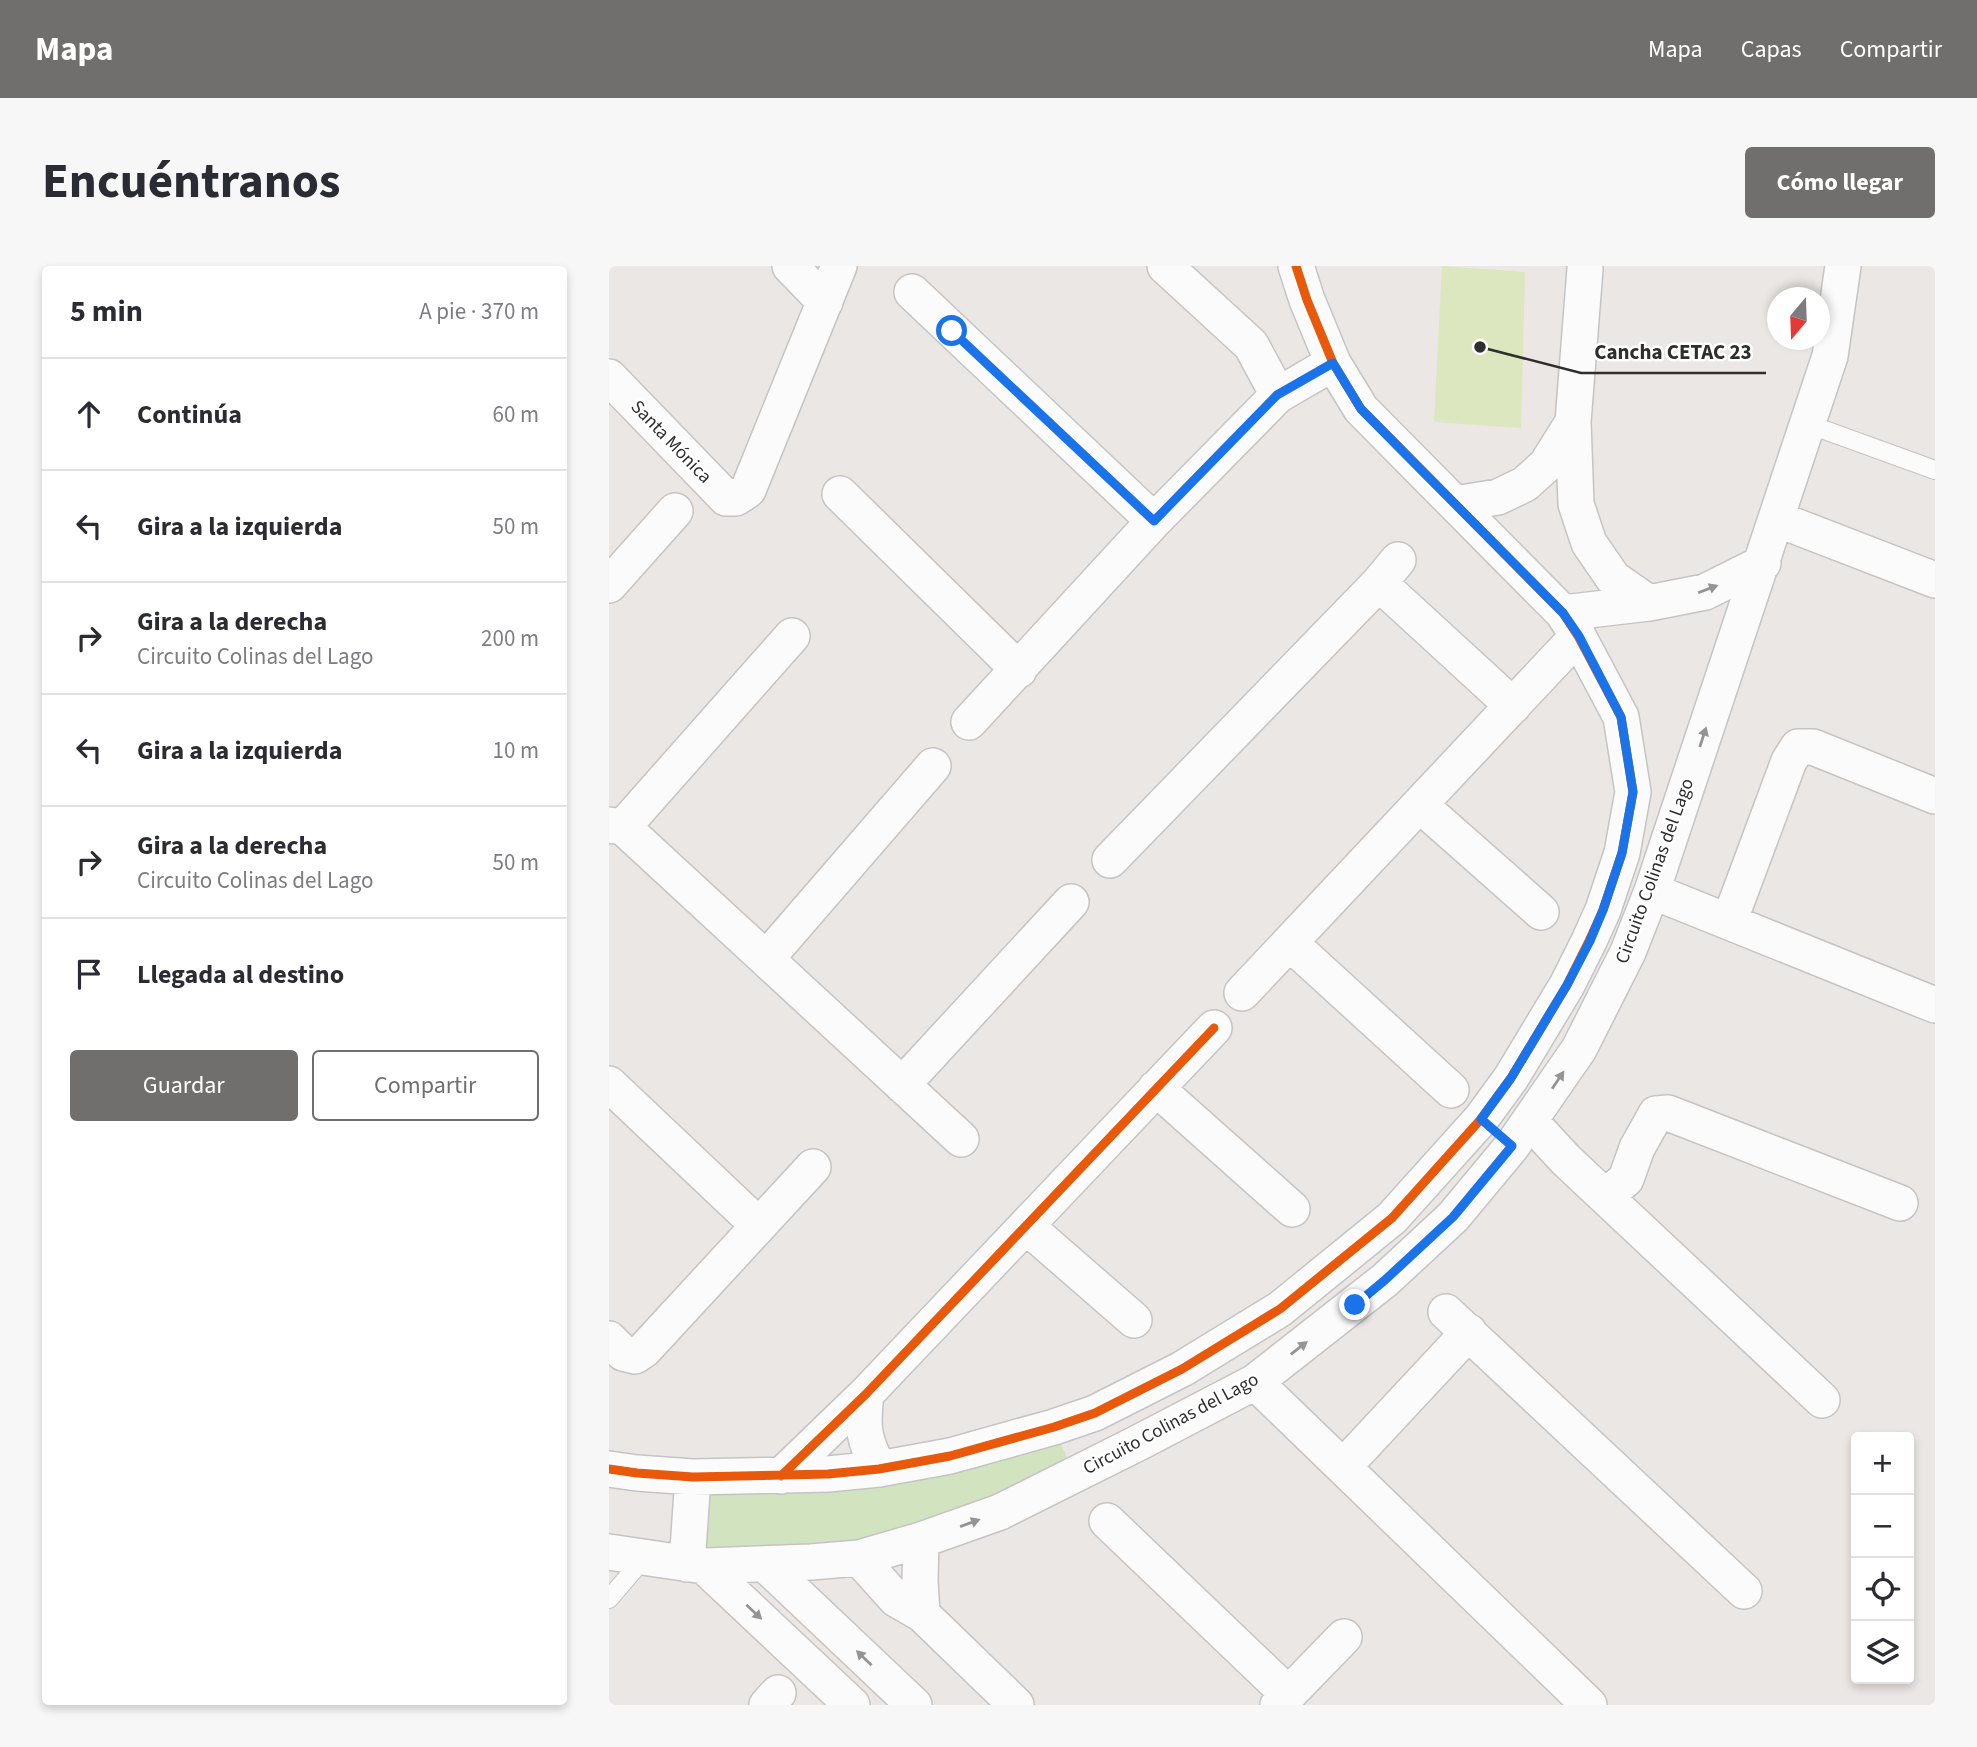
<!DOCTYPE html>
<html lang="es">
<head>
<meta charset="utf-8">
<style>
	body { margin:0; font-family:"Source Sans 3",sans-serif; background:#f7f7f7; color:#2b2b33 }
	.controls { position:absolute; right:21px; bottom:21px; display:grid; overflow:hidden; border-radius:7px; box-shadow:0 4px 10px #0003 }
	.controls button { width:63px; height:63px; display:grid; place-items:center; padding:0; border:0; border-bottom:2px solid #e1e1e2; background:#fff; color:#2b2b33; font:35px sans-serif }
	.compass { position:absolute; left:1158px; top:21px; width:63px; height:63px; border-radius:50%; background:#fff; box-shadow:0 4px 10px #0003; rotate:199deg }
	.stop { position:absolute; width:21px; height:21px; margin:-16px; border:5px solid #1a73e8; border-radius:50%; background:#fff }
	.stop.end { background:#1a73e8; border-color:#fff; box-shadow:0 2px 7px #0008 }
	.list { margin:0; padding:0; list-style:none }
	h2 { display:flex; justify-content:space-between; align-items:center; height:91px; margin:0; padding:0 28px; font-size:30px }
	h2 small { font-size:23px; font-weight:400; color:#7c7c81 }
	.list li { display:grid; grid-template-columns:46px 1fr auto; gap:21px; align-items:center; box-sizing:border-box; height:112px; padding:0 28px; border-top:2px solid #e1e1e2 }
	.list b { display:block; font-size:26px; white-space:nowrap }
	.list p { margin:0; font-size:23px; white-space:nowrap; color:#7c7c81 }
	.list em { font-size:23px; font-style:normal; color:#7c7c81 }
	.actions { display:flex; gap:14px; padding:21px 28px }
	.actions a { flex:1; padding:16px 0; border:2px solid #706f6e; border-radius:7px; text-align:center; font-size:24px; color:#706f6e }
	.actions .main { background:#706f6e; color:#fff }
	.icon { flex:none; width:38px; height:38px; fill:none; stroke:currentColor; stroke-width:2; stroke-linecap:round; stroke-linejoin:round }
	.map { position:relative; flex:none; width:1326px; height:1439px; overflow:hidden; border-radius:7px }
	header { display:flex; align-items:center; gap:42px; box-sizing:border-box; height:98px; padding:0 35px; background:#706f6e; color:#fff }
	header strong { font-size:33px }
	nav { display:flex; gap:38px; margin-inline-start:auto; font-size:24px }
	.intro { display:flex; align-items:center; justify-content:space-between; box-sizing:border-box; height:168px; padding:0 42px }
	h1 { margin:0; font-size:49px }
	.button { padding:18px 32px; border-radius:7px; background:#706f6e; color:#fff; font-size:24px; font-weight:700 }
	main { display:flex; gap:42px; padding:0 42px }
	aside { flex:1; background:#fff; border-radius:7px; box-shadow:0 4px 10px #0003 }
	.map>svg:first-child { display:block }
	.green { fill:#d2e3c0 }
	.pitch { fill:#dce6bf }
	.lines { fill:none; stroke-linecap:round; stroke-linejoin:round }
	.lane-casing { stroke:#c5c4c4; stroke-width:20 }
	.street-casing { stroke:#c5c4c4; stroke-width:38 }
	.lane { stroke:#fcfbfb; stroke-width:18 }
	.street { stroke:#fcfbfb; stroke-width:35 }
	.cycleway-casing { stroke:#fff; stroke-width:13 }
	.cycleway { stroke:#e8590c; stroke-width:9 }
	.oneway { fill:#959494 }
	.route { stroke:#1a73e8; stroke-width:9 }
	.labels { text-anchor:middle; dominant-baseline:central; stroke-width:5; stroke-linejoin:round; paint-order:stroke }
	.street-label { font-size:19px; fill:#2e2e2e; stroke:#fff }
	.leader { fill:none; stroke:#2e2e2e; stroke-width:2.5 }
	.callout-dot { fill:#2e2e2e; stroke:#fff; stroke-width:2.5 }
	.callout-label { font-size:21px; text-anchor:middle; font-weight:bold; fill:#2e2e2e; stroke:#fff; stroke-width:5; stroke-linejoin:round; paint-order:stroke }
</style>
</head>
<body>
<header>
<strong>Mapa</strong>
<nav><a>Mapa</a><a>Capas</a><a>Compartir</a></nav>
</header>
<div class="intro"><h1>Encuéntranos</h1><a class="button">Cómo llegar</a></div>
<main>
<aside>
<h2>5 min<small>A pie · 370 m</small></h2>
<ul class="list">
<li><svg class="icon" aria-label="ahead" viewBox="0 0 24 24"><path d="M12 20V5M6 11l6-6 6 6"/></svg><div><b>Continúa</b></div><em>60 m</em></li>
<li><svg class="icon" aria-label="left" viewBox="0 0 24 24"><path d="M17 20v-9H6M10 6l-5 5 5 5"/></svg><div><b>Gira a la izquierda</b></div><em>50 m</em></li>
<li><svg class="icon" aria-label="right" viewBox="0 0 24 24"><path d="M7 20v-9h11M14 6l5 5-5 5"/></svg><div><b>Gira a la derecha</b><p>Circuito Colinas del Lago</p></div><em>200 m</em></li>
<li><svg class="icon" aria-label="left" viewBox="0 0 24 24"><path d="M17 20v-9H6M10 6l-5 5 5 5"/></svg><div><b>Gira a la izquierda</b></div><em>10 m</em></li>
<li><svg class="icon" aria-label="right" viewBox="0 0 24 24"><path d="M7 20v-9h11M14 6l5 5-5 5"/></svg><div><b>Gira a la derecha</b><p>Circuito Colinas del Lago</p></div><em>50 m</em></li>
<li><svg class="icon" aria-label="arrive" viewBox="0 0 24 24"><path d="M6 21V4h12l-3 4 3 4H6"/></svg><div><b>Llegada al destino</b></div></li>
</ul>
<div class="actions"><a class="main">Guardar</a><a>Compartir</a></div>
</aside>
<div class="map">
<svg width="1326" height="1439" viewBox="0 0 1326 1439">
	<rect width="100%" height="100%" fill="#ebe7e4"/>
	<path class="green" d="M 444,1163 L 466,1207 L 326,1270 L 96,1297 L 99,1219 Z"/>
	<path class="pitch" d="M 833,0 L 916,6 L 912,162 L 825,156 Z"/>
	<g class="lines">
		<g class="lane-casing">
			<path id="lane" d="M 1199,158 L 1326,204
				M 0,1333 L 35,1292"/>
		</g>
		<g class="street-casing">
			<path id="street" d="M 181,0 L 216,36
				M 556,0 L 642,79 L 669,129
				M 303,26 L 545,255
				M 0,111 L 117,232 L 127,232 L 139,224 L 230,0
				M 964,156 L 967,238 L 980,277 L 1004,312 L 1040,337
				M 231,228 L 410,404
				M 846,238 L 889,231 L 916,218 L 937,199 L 964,156 L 976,3
				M 1168,253 L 1326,314
				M 770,317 L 904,440
				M 0,319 L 66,245
				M 954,347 L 1040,337 L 1096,326 L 1154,297
				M 360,456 L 545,255 L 669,129 L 724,97
				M 811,539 L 932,646
				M 0,559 L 14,561 L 352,873
				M 14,561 L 183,370
				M 501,594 L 770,317 L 789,294
				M 1043,625 L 1326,739
				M 1120,656 L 1180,495 L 1189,481 L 1204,481 L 1326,530
				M 681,677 L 842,824
				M 157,693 L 324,500
				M 633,727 L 969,370
				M 0,818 L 149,959
				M 293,819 L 462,636
				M 547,822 L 683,943
				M 921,855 L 957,894 L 1213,1134
				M 997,930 L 1017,913 L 1028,882 L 1047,848 L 1059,847 L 1291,937
				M 417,960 L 525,1054
				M 837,1046 L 1135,1325
				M 0,1073 L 14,1087 L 26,1090 L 35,1084 L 204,901
				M 646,1116 L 980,1439
				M 257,1128 C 253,1161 254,1173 270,1203
				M 735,1200 L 860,1066
				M 0,1203 L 28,1207 L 84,1211 L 219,1208 L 270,1203 L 341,1190 L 445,1161 L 486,1147 L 573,1103 L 671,1043 L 783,952 L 872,853 L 902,812 L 958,719 L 980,675 L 994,644 L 1013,587 L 1024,526 L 1012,451 L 969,370 L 954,347 L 752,143 L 724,97 L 698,34 L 687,0
				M 172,1210 L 257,1128 L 605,762
				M 498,1255 L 679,1428
				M 312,1274 L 311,1315 L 313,1348
				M 0,1286 L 95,1300 L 202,1296 L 250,1292 L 312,1274 L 391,1246 L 529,1177 L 646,1116 L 776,1014 L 844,951 L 903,880 L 970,783 L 1019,686 L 1043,625 L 1221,90 L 1234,0
				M 250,1292 L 287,1333 L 313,1348 L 407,1439
				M 78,1298 L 84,1211
				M 156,1298 L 305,1439
				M 95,1300 L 243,1439
				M 158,1439 L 169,1427
				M 669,1439 L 735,1371"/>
		</g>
		<use href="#lane" class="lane"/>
		<use href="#street" class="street"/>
		<g class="cycleway-casing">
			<path id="cycleway" d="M 0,1203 L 28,1207 L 84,1211 L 219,1208 L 270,1203 L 341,1190 L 445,1161 L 486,1147 L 573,1103 L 671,1043 L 783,952 L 872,853 L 902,812 L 958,719 L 980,675 L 994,644 L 1013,587 L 1024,526 L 1012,451 L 969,370 L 954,347 L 752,143 L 724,97 L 698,34 L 687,0
				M 172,1210 L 257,1128 L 605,762"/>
		</g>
		<use href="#cycleway" class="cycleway"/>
	</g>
	<defs><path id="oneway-solid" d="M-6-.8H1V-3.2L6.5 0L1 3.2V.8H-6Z" transform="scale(1.75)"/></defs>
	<g class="oneway">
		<use href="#oneway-solid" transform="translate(1099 323) rotate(-21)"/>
		<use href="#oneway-solid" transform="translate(1094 471) rotate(-72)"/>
		<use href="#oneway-solid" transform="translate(949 814) rotate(-56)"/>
		<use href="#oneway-solid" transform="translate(690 1082) rotate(-38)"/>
		<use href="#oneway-solid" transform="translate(361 1257) rotate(-20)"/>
		<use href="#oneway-solid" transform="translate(145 1346) rotate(43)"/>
		<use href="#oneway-solid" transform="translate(255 1392) rotate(-136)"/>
	</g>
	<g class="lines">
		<path class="route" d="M 343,65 L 545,255 L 668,129 L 724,97 L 752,143 L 954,347 L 970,370 L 1012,451 L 1024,526 L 1013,587 L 994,644 L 981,675 L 958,719 L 902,812 L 872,853 L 903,880 L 844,951 L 776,1014 L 746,1039"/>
	</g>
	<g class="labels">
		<g class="street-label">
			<text transform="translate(62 176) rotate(46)">Santa Mónica</text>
			<text transform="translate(1046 605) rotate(-70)">Circuito Colinas del Lago</text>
			<text transform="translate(562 1158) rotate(-28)">Circuito Colinas del Lago</text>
		</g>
	</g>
	<path class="leader" d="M871 81L972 107H1157"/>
	<circle class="callout-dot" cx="871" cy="81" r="7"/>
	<g class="callout-label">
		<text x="1064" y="93">Cancha CETAC 23</text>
	</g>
</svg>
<div class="controls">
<button>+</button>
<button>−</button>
<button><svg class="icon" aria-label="locate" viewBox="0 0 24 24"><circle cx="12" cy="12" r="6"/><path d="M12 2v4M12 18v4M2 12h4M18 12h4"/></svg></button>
<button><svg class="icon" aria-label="layers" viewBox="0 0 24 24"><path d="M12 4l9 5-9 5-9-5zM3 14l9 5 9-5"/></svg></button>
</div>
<svg class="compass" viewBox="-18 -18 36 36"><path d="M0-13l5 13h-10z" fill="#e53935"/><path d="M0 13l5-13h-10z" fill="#7c7c81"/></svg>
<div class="stop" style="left:343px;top:65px"></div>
<div class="stop end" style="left:746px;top:1039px"></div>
</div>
</main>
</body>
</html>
